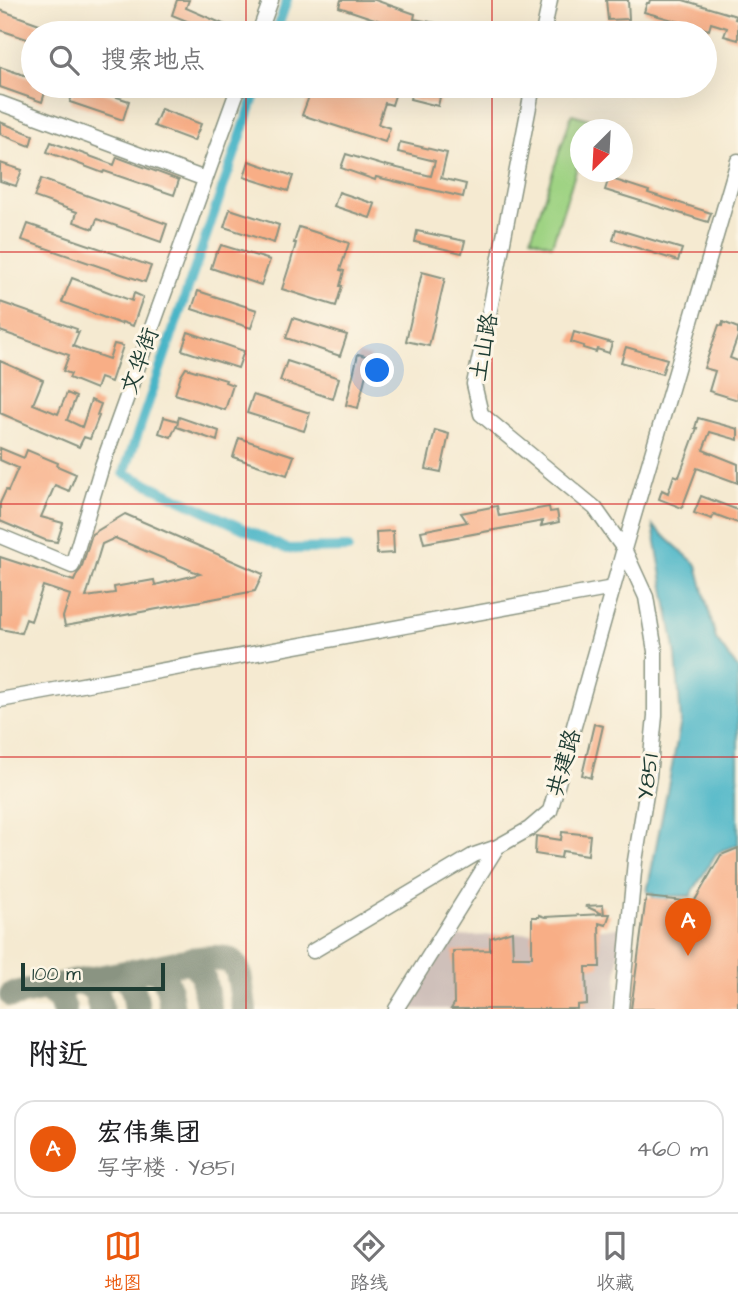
<!DOCTYPE html>
<html lang="zh">
<head>
<meta charset="utf-8">
<style>
	body { margin:0; font-family:"Architects Daughter","LXGW WenKai TC",sans-serif; background:#f6f6f6; color:#202124 }
	.compass { position:absolute; left:570px; top:119px; width:63px; height:63px; border-radius:50%; background:#fff; box-shadow:0 7px 28px #0002; rotate:204deg }
	.scale { position:absolute; left:21px; bottom:18px; width:144px; box-sizing:border-box; padding-left:7px; border:4px solid #1f3d34; border-top:0; font-size:19px; line-height:24px; white-space:nowrap; color:#1f3d34; -webkit-text-stroke:5px #fcf5e5; paint-order:stroke }
	.you { position:absolute; left:378px; top:371px; width:24px; height:24px; margin:-18px; border:5px solid #fff; border-radius:50%; background:#1a73e8; box-shadow:0 0 0 10px #1a73e833 }
	.badge { display:grid; place-items:center; width:46px; height:46px; border-radius:50%; background:#ea580c; color:#fff; font-size:23px; font-weight:700 }
	.pin { position:absolute; translate:-50% -58px; filter:drop-shadow(0 2px 4px #0008) }
	.pin::after { content:''; position:absolute; top:37px; width:24px; height:21px; background:inherit; clip-path:polygon(0 0,100% 0,50% 100%) }
	.list { margin:0; padding:0; list-style:none }
	h2 { display:flex; justify-content:space-between; align-items:center; height:91px; margin:0; padding:0 28px; font-size:30px }
	h2 small { font-size:23px; font-weight:400; color:#757577 }
	.list li { display:grid; grid-template-columns:46px 1fr auto; gap:21px; align-items:center; box-sizing:border-box; height:98px; margin:0 14px 14px; padding:0 14px; border:2px solid #e0e0e0; border-radius:21px }
	.list b { display:block; font-size:26px; white-space:nowrap }
	.list p { margin:0; font-size:23px; white-space:nowrap; color:#757577 }
	.list em { font-size:23px; font-style:normal; color:#757577 }
	.icon { flex:none; width:38px; height:38px; fill:none; stroke:currentColor; stroke-width:2; stroke-linecap:round; stroke-linejoin:round }
	.map { position:relative; flex:none; width:738px; height:1009px; overflow:hidden }
	.search { position:absolute; background:#fff; box-shadow:0 7px 28px #0002; left:21px; right:21px; top:21px; height:77px; display:flex; align-items:center; gap:18px; box-sizing:border-box; padding:0 24px; border-radius:38px; color:#757577; font-size:26px }
	.sheet { height:203px; background:#fff }
	nav { display:flex; justify-content:space-around; align-items:center; box-sizing:border-box; height:98px; border-top:2px solid #e0e0e0; background:#fff; font-size:19px; color:#757577 }
	nav a { display:grid; justify-items:center; gap:4px }
	nav .on { color:#ea580c }
	.map>svg:first-child { display:block }
	.industrial { fill:#cfc0ba }
	.green { fill:#9fd383; stroke:#5f885c; stroke-width:2 }
	.water { fill:#4ab5c7; stroke:#34797e; stroke-width:2 }
	.lines { fill:none; stroke-linecap:round; stroke-linejoin:round }
	.canal { stroke:#4ab5c7; stroke-width:10 }
	.taxiway { stroke:#8a9482; stroke-width:26 }
	.building { fill:#f8ae86; fill-rule:evenodd }
	.minor-casing { stroke:#8a9482; stroke-width:17 }
	.minor { stroke:#fff; stroke-width:14 }
	.grid { fill:none; stroke:#d62828; stroke-width:2; stroke-opacity:0.55 }
	.labels { text-anchor:middle; dominant-baseline:central; stroke-width:6; stroke-linejoin:round; paint-order:stroke }
	.street-label { font-size:23px; fill:#1f3d34; stroke:#fcf5e5 }
</style>
</head>
<body>
<div class="map">
<svg width="738" height="1009" viewBox="0 0 738 1009">
	<rect width="100%" height="100%" fill="#fcf5e5"/>
	<filter id="ink" filterUnits="userSpaceOnUse"><feTurbulence type="fractalNoise" baseFrequency=".0143" numOctaves="2"/><feDisplacementMap in="SourceGraphic" scale="14" xChannelSelector="R" yChannelSelector="G"/><feConvolveMatrix kernelMatrix="1 2 1 2 8 2 1 2 1" color-interpolation-filters="sRGB"/></filter>
	<filter id="wash" filterUnits="userSpaceOnUse"><feTurbulence type="fractalNoise" baseFrequency=".00686" numOctaves="4" result="noise"/><feDisplacementMap in="SourceGraphic" scale="28" xChannelSelector="R" yChannelSelector="G"/><feGaussianBlur stdDeviation="1.57" result="paint"/><feColorMatrix in="noise" values="0 0 0 0 0 0 0 0 0 0 0 0 0 0 0 0 0 1.4 0 .05"/><feComposite in="paint" operator="in"/></filter>
	<g filter="url(#wash)">
		<rect width="100%" height="100%" fill="#f5ead1"/>
		<path class="industrial" d="M 620,928 L 615,1009 L 409,1009 L 452,937 Z"/>
		<path class="green" d="M 572,114 L 593,120 L 590,129 L 580,130 L 580,158 L 552,245 L 531,238 Z"/>
		<path class="water" d="M 653,526 L 697,565 L 716,639 L 738,669 L 738,845 L 723,850 L 716,854 L 690,896 L 668,896 L 665,1009 L 646,1009 L 645,970 L 653,893 L 647,892 L 681,721 L 676,655 Z"/>
		<g class="lines">
			<path class="canal" d="M 276,33 L 287,0
				M 258,86 L 124,473 L 287,549 L 348,548"/>
			<path class="taxiway" d="M 191,960 C 243,953 237,963 244,1009
				M 154,968 L 191,960 L 202,973 L 209,1009
				M 120,974 L 154,968 C 170,979 169,991 172,1009
				M 83,981 L 120,974 C 135,985 134,991 137,1009
				M 45,988 L 83,981 L 96,990 L 101,1009
				M 12,995 L 45,988 L 60,999 L 64,1009"/>
		</g>
		<g id="blocks">
			<path class="building" d="M 177,0 L 189,0 L 186,8 L 244,33 L 196,33 L 189,30 L 192,23 L 172,15 Z
				M 341,0 L 375,0 L 415,14 L 414,19 L 470,29 L 470,33 L 428,33 L 410,31 L 339,7 Z
				M 606,0 L 628,0 L 629,19 L 608,20 Z
				M 650,0 L 683,0 L 736,16 L 735,19 L 738,20 L 738,40 L 724,36 L 727,28 L 711,23 L 709,30 L 644,12 L 647,3 L 649,3 Z
				M 0,10 L 62,32 L 62,33 L 33,33 L 33,41 L 0,30 Z
				M 0,67 L 33,78 L 33,86 L 47,86 L 42,102 L 0,87 Z
				M 75,86 L 83,86 L 129,101 L 123,120 L 70,102 Z
				M 313,86 L 386,86 L 397,89 L 392,105 L 385,103 L 378,124 L 390,128 L 385,142 L 302,115 Z
				M 412,90 L 440,97 L 438,106 L 410,99 Z
				M 161,109 L 201,124 L 194,141 L 154,126 Z
				M 0,122 L 33,135 L 30,146 L 0,134 Z
				M 51,142 L 114,165 L 117,157 L 179,180 L 174,195 L 104,171 L 103,173 L 47,152 Z
				M 400,142 L 447,153 L 441,178 L 466,184 L 463,197 L 376,177 L 375,180 L 341,168 L 346,154 L 385,166 L 385,165 L 431,176 L 435,161 L 398,152 Z
				M 249,161 L 293,176 L 288,191 L 244,177 Z
				M 0,163 L 22,170 L 16,186 L 0,181 Z
				M 609,178 L 649,191 L 648,193 L 711,213 L 708,222 L 605,190 Z
				M 41,179 L 167,224 L 161,242 L 97,219 L 93,229 L 74,222 L 77,212 L 34,197 Z
				M 339,192 L 375,204 L 370,218 L 334,206 Z
				M 230,209 L 279,225 L 274,243 L 224,227 Z
				M 28,224 L 151,266 L 145,282 L 22,240 Z
				M 299,227 L 349,243 L 340,270 L 344,271 L 340,286 L 342,286 L 336,306 L 282,289 L 291,261 L 296,243 L 294,243 Z
				M 616,229 L 682,249 L 678,261 L 613,240 Z
				M 417,231 L 465,241 L 462,253 L 415,242 Z
				M 221,245 L 270,260 L 261,285 L 211,268 L 216,252 L 218,252 Z
				M 422,272 L 445,278 L 429,346 L 406,341 Z
				M 72,278 L 132,301 L 134,293 L 143,297 L 133,326 L 122,322 L 121,324 L 62,302 Z
				M 198,291 L 257,310 L 251,328 L 192,309 Z
				M 0,302 L 77,329 L 76,332 L 79,332 L 73,346 L 80,349 L 109,359 L 114,344 L 123,346 L 111,382 L 100,378 L 96,389 L 69,378 L 71,374 L 63,371 L 69,355 L 0,331 Z
				M 293,318 L 347,335 L 340,356 L 286,338 Z
				M 723,322 L 738,328 L 738,336 L 730,358 L 738,361 L 738,400 L 709,391 L 715,371 L 704,368 L 719,325 L 722,326 Z
				M 188,332 L 244,351 L 238,368 L 182,350 Z
				M 574,332 L 612,343 L 609,353 L 597,349 L 596,352 L 583,348 L 584,346 L 571,342 Z
				M 626,347 L 667,359 L 662,374 L 621,362 Z
				M 358,354 L 370,357 L 358,408 L 346,405 Z
				M 0,361 L 43,380 L 33,404 L 58,414 L 67,393 L 76,397 L 67,420 L 82,427 L 91,400 L 101,404 L 97,415 L 99,416 L 90,439 L 84,437 L 79,447 L 0,413 Z
				M 287,361 L 339,378 L 333,399 L 280,381 Z
				M 186,368 L 226,380 L 225,382 L 233,385 L 225,410 L 175,394 L 181,376 Z
				M 253,395 L 310,413 L 304,431 L 247,413 Z
				M 164,417 L 178,421 L 179,417 L 219,431 L 217,441 L 177,427 L 178,422 L 171,437 L 159,433 Z
				M 698,418 L 738,429 L 738,440 L 710,432 L 703,450 L 738,464 L 738,483 L 697,468 L 682,508 L 659,499 L 662,490 L 668,493 L 674,475 L 679,477 L 697,428 L 695,428 Z
				M 435,430 L 449,434 L 441,472 L 426,469 Z
				M 239,438 L 294,456 L 287,475 L 233,457 Z
				M 0,448 L 24,458 L 27,450 L 58,463 L 57,466 L 76,474 L 69,491 L 55,485 L 41,517 L 63,523 L 57,542 L 45,540 L 0,521 L 0,503 L 6,490 L 8,491 L 18,468 L 0,460 Z
				M 701,496 L 738,510 L 738,523 L 714,514 L 712,519 L 694,513 Z
				M 497,506 L 499,516 L 549,507 L 550,512 L 557,511 L 559,522 L 541,526 L 543,521 L 424,543 L 421,531 L 467,522 L 461,513 Z
				M 125,514 L 263,574 L 255,591 L 65,626 L 63,617 L 70,595 L 43,586 L 31,621 L 26,619 L 21,633 L 0,629 L 0,557 L 74,581 L 77,574 L 81,569 L 92,534 ZM 115,538 L 143,550 L 200,574 L 155,585 L 154,580 L 114,587 L 115,593 L 86,597 L 102,544 Z
				M 393,531 L 394,553 L 377,554 L 376,532 Z
				M 594,724 L 603,726 L 591,778 L 582,775 Z
				M 562,832 L 590,835 L 588,855 L 562,851 L 561,858 L 535,854 L 536,836 L 561,840 Z
				M 738,848 L 738,1009 L 631,1009 L 646,897 L 694,902 L 721,855 Z
				M 603,905 L 604,914 L 610,914 L 606,925 L 599,923 L 600,967 L 586,967 L 587,1004 L 577,1005 L 577,1009 L 451,1009 L 454,1004 L 453,951 L 490,950 L 490,938 L 512,931 L 513,957 L 532,957 L 532,917 L 539,917 L 539,915 L 545,917 L 603,914 L 585,906 Z"/>
		</g>
	</g>
	<g filter="url(#ink)">
		<use href="#blocks" fill-opacity="0" stroke="#8a9482" stroke-width="2"/>
		<g class="lines">
			<g class="minor-casing">
				<path id="minor" d="M 259,33 L 271,0
					M 543,33 L 550,0
					M 533,86 L 490,309 L 474,384 L 481,414 L 595,508 L 624,549 L 646,597 L 655,651 L 655,716 L 649,776 L 635,861 L 621,1009
					M 0,103 L 205,179
					M 0,536 L 72,566 L 102,466 L 239,86
					M 0,700 L 613,588
					M 313,951 L 474,855 L 497,847
					M 396,1009 L 497,847 L 529,829 L 550,811 L 624,549 L 738,161"/>
			</g>
			<use href="#minor" class="minor"/>
		</g>
	</g>
	<path class="grid" d="M 246,0 L 246,33M 492,0 L 492,33M 246,86 L 246,1009M 492,86 L 492,1009M 0,252 L 738,252M 0,504 L 738,504M 0,757 L 738,757"/>
	<g class="labels">
		<g class="street-label">
			<text transform="translate(484 347) rotate(-80)">土山路</text>
			<text transform="translate(140 361) rotate(-70)">文华街</text>
			<text transform="translate(564 763) rotate(-74)">共建路</text>
			<text transform="translate(648 777) rotate(-82)">Y851</text>
		</g>
	</g>
</svg>
<svg class="compass" viewBox="-18 -18 36 36"><path d="M0-13l5 13h-10z" fill="#e53935"/><path d="M0 13l5-13h-10z" fill="#757577"/></svg>
<div class="scale">100 m</div>
<div class="you"></div>
<div class="pin badge" style="left:688px;top:956px">A</div>
<div class="search"><svg class="icon" aria-label="search" viewBox="0 0 24 24"><circle cx="10" cy="10" r="6"/><path d="M15 15l6 6"/></svg>搜索地点</div>
</div>
<section class="sheet">
<h2>附近<small></small></h2>
<ul class="list">
<li><span class="badge">A</span><div><b>宏伟集团</b><p>写字楼 · Y851</p></div><em>460 m</em></li>
</ul>
</section>
<nav>
<a class="on"><svg class="icon" aria-label="map" viewBox="0 0 24 24"><path d="M3 6l6-2 6 2 6-2v14l-6 2-6-2-6 2zM9 4v14M15 6v14"/></svg>地图</a>
<a><svg class="icon" aria-label="directions" viewBox="0 0 24 24"><path d="M12 3l9 9-9 9-9-9zM9 14v-3h6M13 9l2 2-2 2"/></svg>路线</a>
<a><svg class="icon" aria-label="saved" viewBox="0 0 24 24"><path d="M7 4h10v16l-5-4-5 4z"/></svg>收藏</a>
</nav>
</body>
</html>
